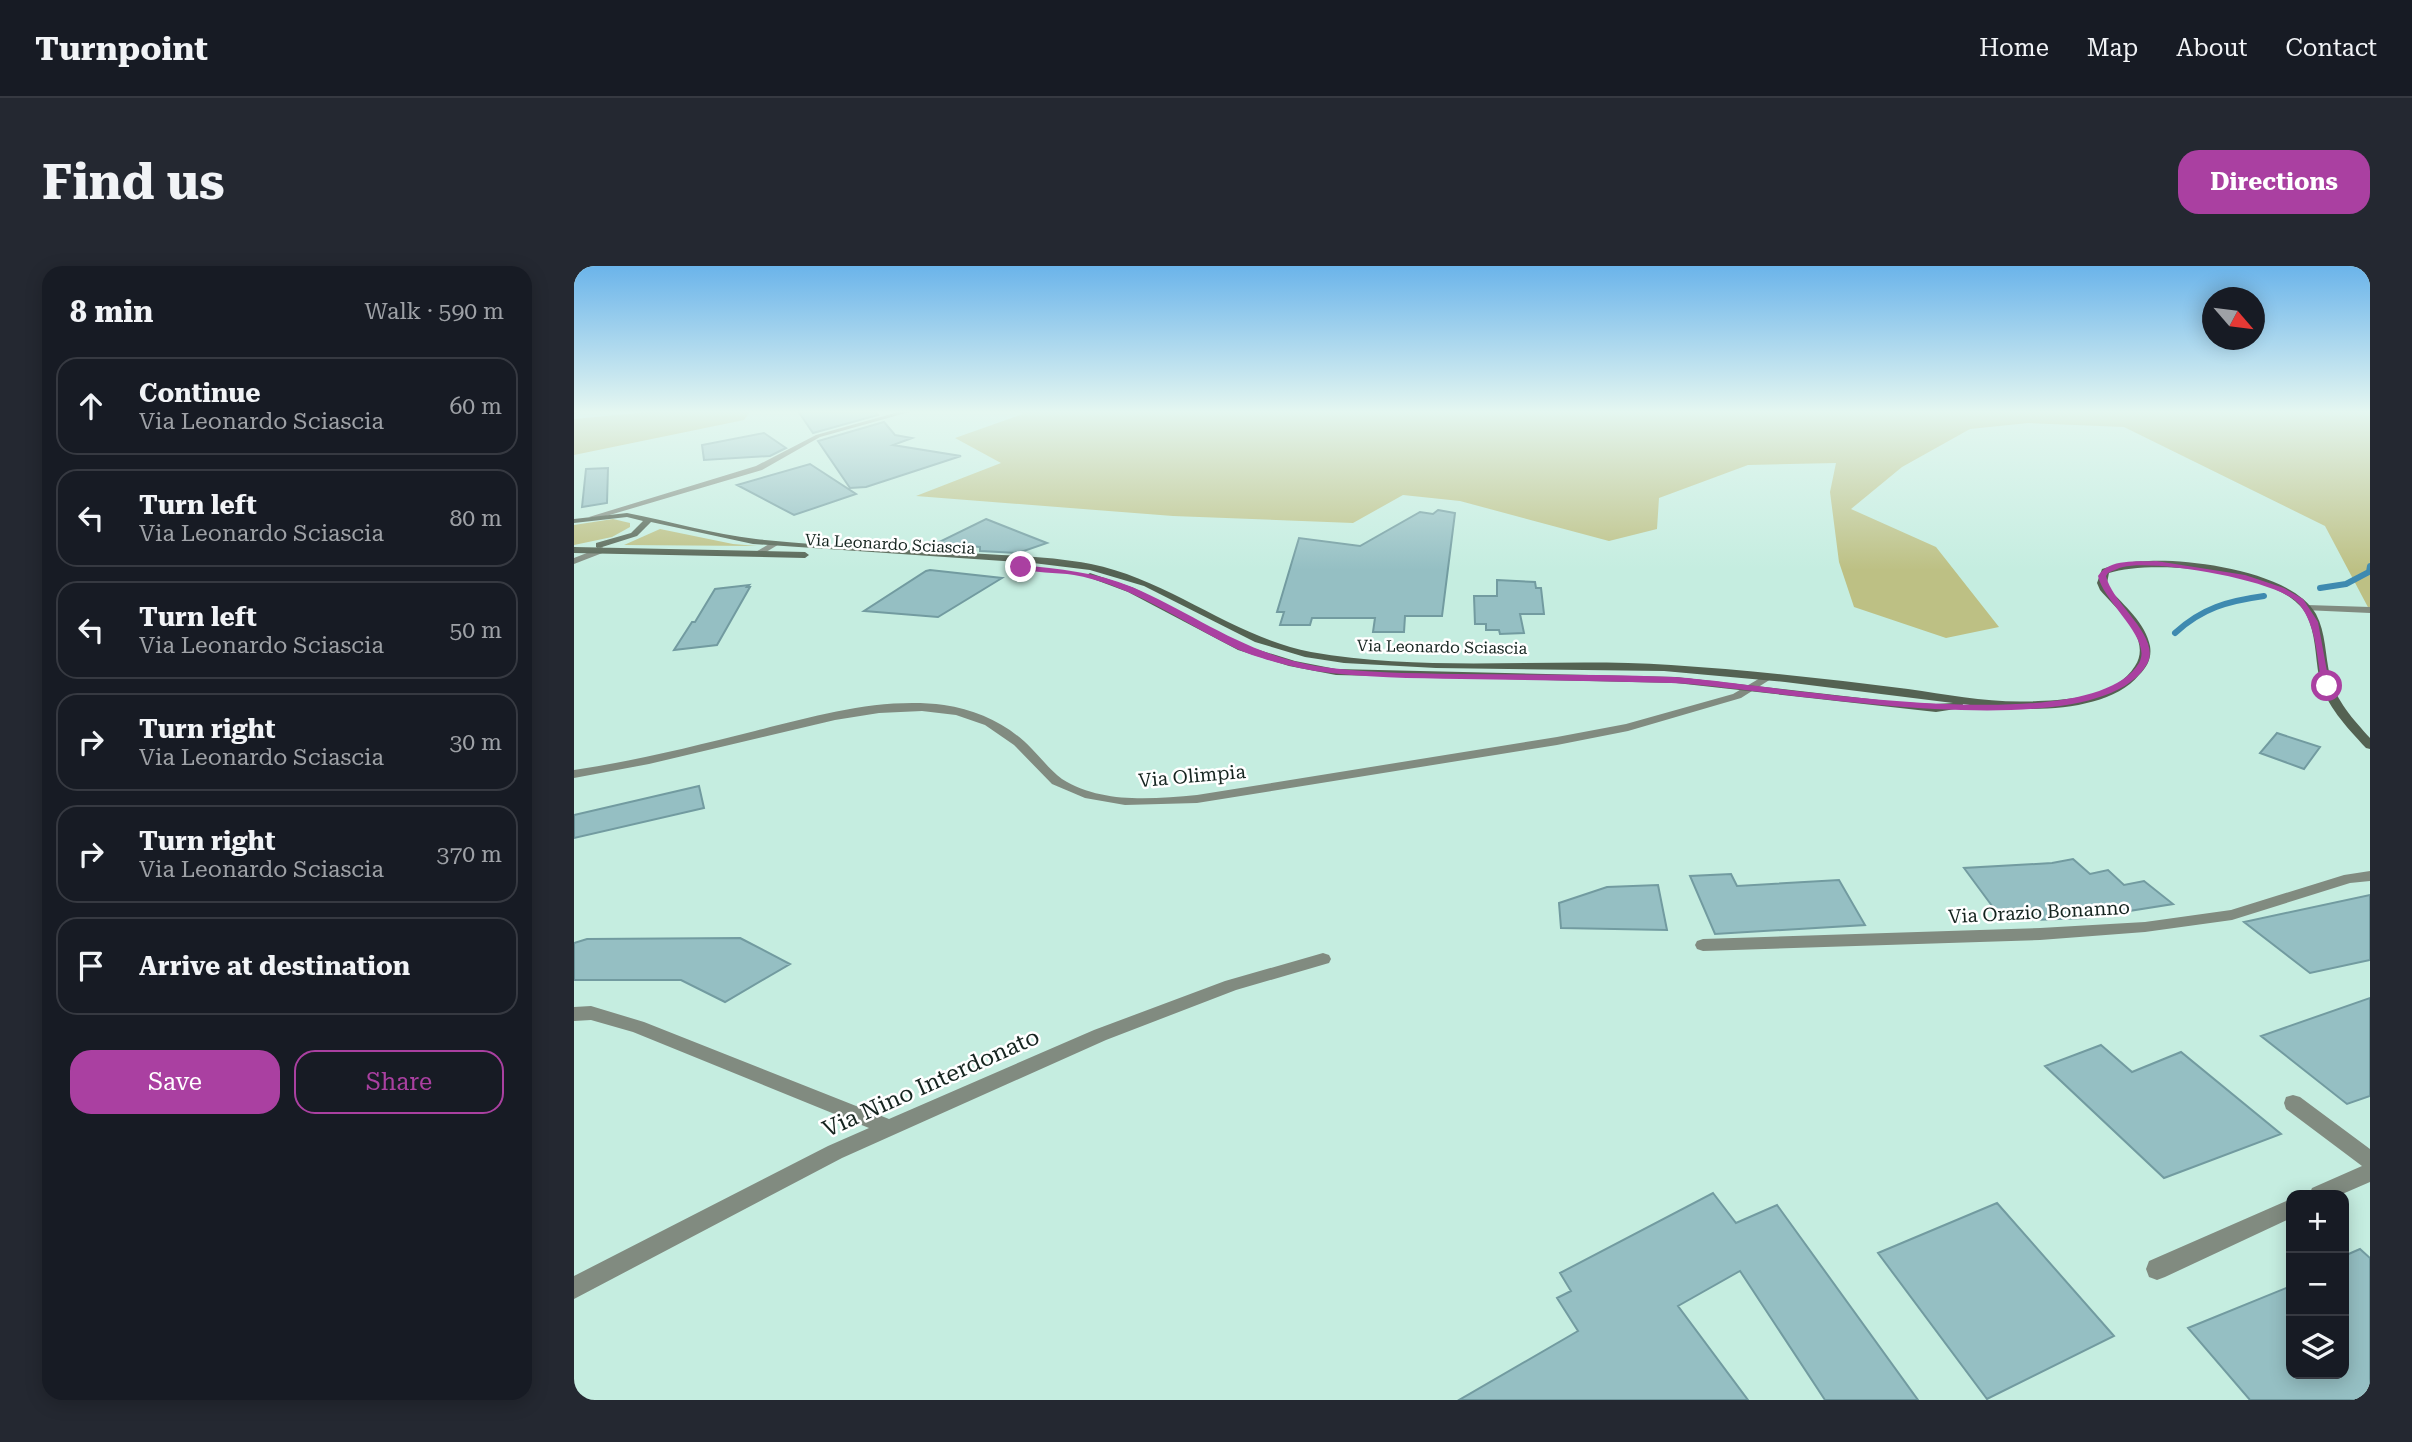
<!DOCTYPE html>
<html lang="en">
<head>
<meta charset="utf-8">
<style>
	body { margin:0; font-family:"Roboto Serif",serif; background:#242831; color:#f1f3f6 }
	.controls { position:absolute; right:21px; bottom:21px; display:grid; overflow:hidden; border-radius:14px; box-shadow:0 4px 18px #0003 }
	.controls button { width:63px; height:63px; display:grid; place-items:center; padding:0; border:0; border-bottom:2px solid #363941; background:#171b24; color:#f1f3f6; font:35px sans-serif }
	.compass { position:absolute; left:1628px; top:21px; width:63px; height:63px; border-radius:50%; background:#171b24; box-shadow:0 4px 18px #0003; rotate:118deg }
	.stop { position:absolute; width:21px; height:21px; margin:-16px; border:5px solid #aa40a1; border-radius:50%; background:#fff }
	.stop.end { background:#aa40a1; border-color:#fff; box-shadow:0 2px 7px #0008 }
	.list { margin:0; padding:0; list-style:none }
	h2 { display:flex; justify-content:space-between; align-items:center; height:91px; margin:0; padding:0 28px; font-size:30px }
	h2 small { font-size:23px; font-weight:400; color:#9ea1a6 }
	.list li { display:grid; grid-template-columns:46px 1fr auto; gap:21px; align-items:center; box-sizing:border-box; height:98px; margin:0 14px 14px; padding:0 14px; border:2px solid #363941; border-radius:21px }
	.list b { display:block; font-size:26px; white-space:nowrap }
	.list p { margin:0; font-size:23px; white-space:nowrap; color:#9ea1a6 }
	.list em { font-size:23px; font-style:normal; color:#9ea1a6 }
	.actions { display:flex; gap:14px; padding:21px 28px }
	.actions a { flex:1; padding:16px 0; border:2px solid #aa40a1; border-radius:21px; text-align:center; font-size:24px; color:#aa40a1 }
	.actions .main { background:#aa40a1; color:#fff }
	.icon { flex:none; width:38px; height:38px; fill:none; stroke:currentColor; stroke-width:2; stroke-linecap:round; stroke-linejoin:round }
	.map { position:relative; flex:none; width:1796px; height:1134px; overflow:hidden; border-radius:21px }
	header { display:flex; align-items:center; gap:42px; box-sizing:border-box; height:98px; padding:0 35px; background:#171b24; border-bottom:2px solid #363941 }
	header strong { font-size:33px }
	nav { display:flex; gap:38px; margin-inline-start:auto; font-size:24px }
	.intro { display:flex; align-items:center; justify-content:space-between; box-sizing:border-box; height:168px; padding:0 42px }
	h1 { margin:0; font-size:49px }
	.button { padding:18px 32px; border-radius:21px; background:#aa40a1; color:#fff; font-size:24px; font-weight:700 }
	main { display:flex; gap:42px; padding:0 42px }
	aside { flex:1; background:#171b24; border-radius:21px; box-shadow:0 4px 18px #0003 }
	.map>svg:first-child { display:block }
	.green { fill:#bdc084 }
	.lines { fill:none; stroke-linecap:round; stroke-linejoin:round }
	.stream { stroke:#3e8ab0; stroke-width:6 }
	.building { fill:#95bfc3; stroke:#729ba0; stroke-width:2 }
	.lane { fill:#818b80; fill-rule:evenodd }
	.street { fill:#818b80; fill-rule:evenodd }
	.secondary { fill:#546252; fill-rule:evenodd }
	.route { fill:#aa40a1 }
	.labels { text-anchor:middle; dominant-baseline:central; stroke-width:5; stroke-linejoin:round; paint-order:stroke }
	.far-street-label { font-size:16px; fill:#15241f; stroke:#fff }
	.street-label { font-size:19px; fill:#15241f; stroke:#fff }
	.near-street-label { font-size:23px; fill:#15241f; stroke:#fff }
</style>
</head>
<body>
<header>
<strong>Turnpoint</strong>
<nav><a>Home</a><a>Map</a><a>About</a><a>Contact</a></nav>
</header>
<div class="intro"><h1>Find us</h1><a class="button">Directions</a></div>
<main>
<aside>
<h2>8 min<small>Walk · 590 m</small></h2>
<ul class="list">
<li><svg class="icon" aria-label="ahead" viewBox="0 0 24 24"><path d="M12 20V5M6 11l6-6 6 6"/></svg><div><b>Continue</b><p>Via Leonardo Sciascia</p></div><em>60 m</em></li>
<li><svg class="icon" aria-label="left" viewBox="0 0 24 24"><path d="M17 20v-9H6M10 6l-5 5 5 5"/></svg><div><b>Turn left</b><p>Via Leonardo Sciascia</p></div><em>80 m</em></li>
<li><svg class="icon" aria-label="left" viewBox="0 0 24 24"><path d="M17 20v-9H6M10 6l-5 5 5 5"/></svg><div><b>Turn left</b><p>Via Leonardo Sciascia</p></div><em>50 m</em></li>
<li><svg class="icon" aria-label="right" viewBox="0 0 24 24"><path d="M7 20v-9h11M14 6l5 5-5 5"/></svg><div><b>Turn right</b><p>Via Leonardo Sciascia</p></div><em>30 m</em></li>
<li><svg class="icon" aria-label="right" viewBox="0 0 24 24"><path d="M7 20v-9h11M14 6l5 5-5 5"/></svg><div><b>Turn right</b><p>Via Leonardo Sciascia</p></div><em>370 m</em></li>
<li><svg class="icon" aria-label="arrive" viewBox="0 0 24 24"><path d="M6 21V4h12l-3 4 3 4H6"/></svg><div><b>Arrive at destination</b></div></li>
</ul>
<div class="actions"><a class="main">Save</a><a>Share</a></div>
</aside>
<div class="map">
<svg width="1796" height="1134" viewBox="0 0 1796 1134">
	<rect width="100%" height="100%" fill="#c5ede0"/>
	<path class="green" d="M 85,145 L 177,145 L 170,154 L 0,189 L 0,153 Z
		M 443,145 L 1796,145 L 1796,345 L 1751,260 L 1550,161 L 1454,157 L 1396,163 L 1328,201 L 1277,243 L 1362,281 L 1425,361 L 1372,372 L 1280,341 L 1265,296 L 1256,226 L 1262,197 L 1174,199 L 1085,232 L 1083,263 L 1035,275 L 886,235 L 829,229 L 779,257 L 599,250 L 342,230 L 427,197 L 381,172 L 449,148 Z
		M 39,253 L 56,257 L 56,261 L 38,271 L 0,279 L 0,259 Z
		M 86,263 L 159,278 L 183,280 L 50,279 Z"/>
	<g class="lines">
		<path class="stream" d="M 1746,322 L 1772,318 L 1795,306 L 1796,300
			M 1601,367 C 1628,342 1654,335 1690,330"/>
	</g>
	<path class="building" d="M 224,145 L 301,145 L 304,149 L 239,167 Z
		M 310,156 L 321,169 L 338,172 L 319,179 L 387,190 L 292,221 L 276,222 L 244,175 Z
		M 190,167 L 212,182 L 196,190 L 130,194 L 128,179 Z
		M 236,198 L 282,228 L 220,249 L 163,219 Z
		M 34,202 L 33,237 L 8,241 L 12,203 Z
		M 864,244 L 881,247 L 868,350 L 831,350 L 830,366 L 799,366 L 801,352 L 738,352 L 736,359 L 706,359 L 710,346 L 703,346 L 725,272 L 786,280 L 846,246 L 859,248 Z
		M 412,253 L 473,277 L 444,287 L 406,285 L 406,281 L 363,277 Z
		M 352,305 L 356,304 L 428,312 L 364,351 L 290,345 Z
		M 923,314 L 961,316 L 962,322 L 967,322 L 970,348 L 946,348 L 950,367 L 926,368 L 925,364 L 912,364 L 912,358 L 901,358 L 900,330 L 923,330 Z
		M 175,319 L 173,321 L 176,321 L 143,379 L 100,384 L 118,356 L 121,356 L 141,323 Z
		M 1703,467 L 1746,481 L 1730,503 L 1686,487 Z
		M 125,520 L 130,542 L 0,572 L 0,549 Z
		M 1499,593 L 1516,608 L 1534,604 L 1550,619 L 1570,615 L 1599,638 L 1511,652 L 1459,654 L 1456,650 L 1427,652 L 1390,602 L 1478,597 Z
		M 1157,608 L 1163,620 L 1265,614 L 1291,659 L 1141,668 L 1116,610 Z
		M 1084,619 L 1093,664 L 987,662 L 985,637 L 1033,621 Z
		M 1796,629 L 1796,694 L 1736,707 L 1670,656 Z
		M 166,672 L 216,698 L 151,736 L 107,714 L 0,714 L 0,677 L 13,673 Z
		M 1796,732 L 1796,830 L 1773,838 L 1687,770 Z
		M 1527,779 L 1558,806 L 1607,786 L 1707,868 L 1590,912 L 1471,800 Z
		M 1139,927 L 1162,957 L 1203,939 L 1344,1134 L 1251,1134 L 1166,1005 L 1104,1040 L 1174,1134 L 885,1134 L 1004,1065 L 983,1032 L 997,1025 L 986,1007 Z
		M 1423,937 L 1540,1070 L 1413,1133 L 1304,987 Z
		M 1786,983 L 1796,992 L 1796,1134 L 1676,1134 L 1614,1062 L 1717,1020 L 1717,1108 L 1770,1108 L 1770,990 Z"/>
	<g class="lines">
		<path class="lane" d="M 28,281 L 32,284 L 31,286 L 0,298 L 0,292 Z
			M 1733,339 L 1796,341 L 1796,347 L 1730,344 L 1730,340 Z"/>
		<path class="street" d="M 0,145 L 11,145 L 0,148 Z
			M 328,145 L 339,145 L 246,171 L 188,204 L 22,253 L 15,251 L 182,200 L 242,169 Z
			M 200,275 L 207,277 L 187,289 L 180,287 Z
			M 1193,408 L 1197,409 L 1197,413 L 1167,432 L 1054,465 L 983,479 L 623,537 L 551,539 L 511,532 L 478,518 L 440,479 L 411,459 L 382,449 L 348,445 L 305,447 L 261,454 L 75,498 L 0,512 L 0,504 C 61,495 121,480 181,465 C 242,450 306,431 370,439 C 404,444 434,458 458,483 C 468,493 477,505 488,513 C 528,538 578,533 623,529 L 983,471 L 1052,458 L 1159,428 Z
			M 1796,605 L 1796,615 L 1776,617 L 1658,654 L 1571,666 L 1466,674 L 1129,685 L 1123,683 L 1121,679 L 1123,675 L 1129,673 L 1466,662 L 1571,656 L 1657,644 L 1770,609 Z
			M 749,687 L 755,689 L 757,693 L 755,697 L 662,724 L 532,774 L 268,892 L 0,1033 L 0,1010 L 254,880 L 295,862 L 59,766 L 17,754 L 0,755 L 0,741 L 17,740 L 70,756 L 315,853 L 520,764 L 651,715 Z
			M 1719,829 L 1726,831 L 1796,883 L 1796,916 L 1766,929 L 1735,929 L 1738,922 L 1788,900 L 1712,843 L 1710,837 L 1712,831 Z
			M 1717,933 L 1717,952 L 1591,1011 L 1583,1014 L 1575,1011 L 1572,1003 L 1575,995 Z"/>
		<path class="secondary" d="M 53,247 C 95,255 139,268 182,273 C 257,281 335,283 411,288 C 446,290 482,291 517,298 C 596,314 659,371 737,386 C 855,407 978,391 1097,399 C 1176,404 1255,413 1334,423 C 1377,429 1420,438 1464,435 C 1496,434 1543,430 1561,400 C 1579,372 1542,343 1526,324 L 1523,317 L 1528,303 C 1543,298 1558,295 1575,295 C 1619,293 1718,306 1742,348 C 1752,367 1751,389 1756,410 C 1762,435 1779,453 1796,472 L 1796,483 L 1792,482 C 1772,460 1752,440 1745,411 C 1741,390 1742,367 1732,348 C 1707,304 1579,293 1535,307 L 1533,317 L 1535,323 C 1550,339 1572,358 1576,380 C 1578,392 1573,401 1565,409 C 1530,451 1437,445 1389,438 L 1388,442 L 1362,446 L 1102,417 L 762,409 L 715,400 L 664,384 L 554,326 L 511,310 L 516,307 L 560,322 L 672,380 L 721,395 L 762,403 L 1102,411 L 1322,436 L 1362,438 L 1379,437 L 1211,416 L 1090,405 L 862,402 L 770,397 L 731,391 L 681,376 L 570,320 L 516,304 L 459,297 L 179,278 L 77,256 L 63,270 L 25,282 L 22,281 L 22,277 L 57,267 L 69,255 L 53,251 L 0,257 L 0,253 Z
			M 0,281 L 231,286 L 235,289 L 231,292 L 0,287 Z"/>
	</g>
	<linearGradient id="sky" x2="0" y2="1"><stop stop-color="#6bb4ea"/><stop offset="0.48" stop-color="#e5f7f1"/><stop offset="1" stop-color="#e5f7f1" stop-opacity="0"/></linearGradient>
	<rect width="1796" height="304" fill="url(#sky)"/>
	<path class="route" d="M 1582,295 L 1671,309 L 1710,322 L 1729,333 L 1744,356 L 1756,422 L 1748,420 C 1743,394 1743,360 1725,338 C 1705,314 1580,293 1549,301 C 1544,302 1539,305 1534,307 L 1532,310 C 1538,338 1588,371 1573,398 C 1522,488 1190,420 1097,417 C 1027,415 957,414 887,413 C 839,412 789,412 741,405 C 718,401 682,392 661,382 C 620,362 580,335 537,319 C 525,315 512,311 500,309 C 482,306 459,308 444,301 L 447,299 C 485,303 522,306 558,321 C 621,348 671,388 742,400 C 787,407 834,407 880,408 C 953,409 1027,408 1100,411 C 1187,416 1515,479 1565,397 C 1579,373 1530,337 1524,310 C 1535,292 1564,296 1582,295 Z"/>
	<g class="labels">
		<g class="far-street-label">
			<text transform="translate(316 278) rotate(3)">Via Leonardo Sciascia</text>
			<text transform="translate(868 381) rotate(1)">Via Leonardo Sciascia</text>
		</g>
		<g class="street-label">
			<text transform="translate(618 510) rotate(-5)">Via Olimpia</text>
			<text transform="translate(1465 646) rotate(-3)">Via Orazio Bonanno</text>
		</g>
		<g class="near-street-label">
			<text transform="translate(357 817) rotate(-24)">Via Nino Interdonato</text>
		</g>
	</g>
</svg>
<div class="controls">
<button>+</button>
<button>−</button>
<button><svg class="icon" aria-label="layers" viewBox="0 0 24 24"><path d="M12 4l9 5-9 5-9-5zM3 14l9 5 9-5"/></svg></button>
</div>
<svg class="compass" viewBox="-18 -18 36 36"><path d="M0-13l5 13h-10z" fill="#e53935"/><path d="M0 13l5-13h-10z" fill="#9ea1a6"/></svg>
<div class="stop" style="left:1753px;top:420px"></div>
<div class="stop end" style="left:447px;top:301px"></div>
</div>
</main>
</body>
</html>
